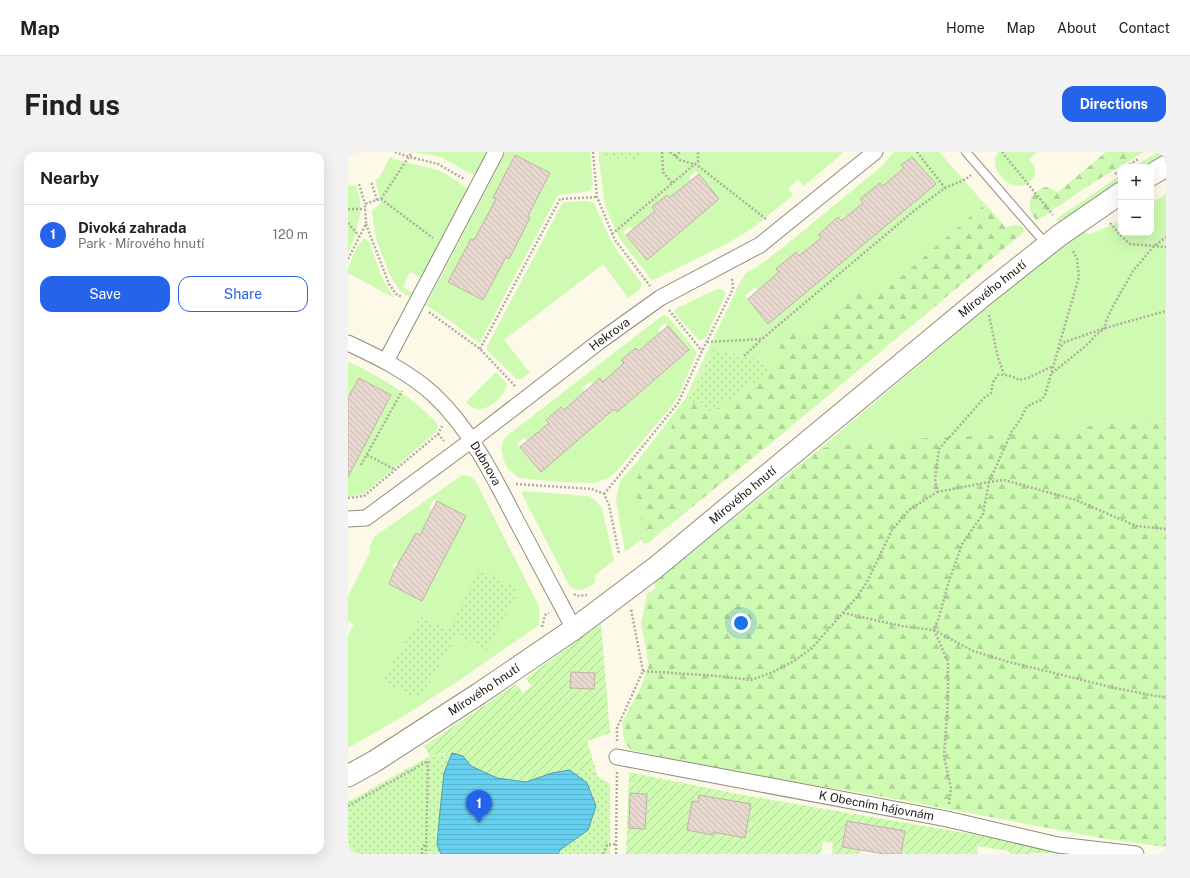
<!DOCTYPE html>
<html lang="en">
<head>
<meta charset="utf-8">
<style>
	body { margin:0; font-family:"Public Sans",sans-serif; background:#f2f2f2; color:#202124 }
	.controls { position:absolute; right:12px; top:12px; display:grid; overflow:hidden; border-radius:8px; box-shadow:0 4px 16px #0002 }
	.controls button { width:36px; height:36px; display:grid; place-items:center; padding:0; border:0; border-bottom:1px solid #e0e0e0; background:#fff; color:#202124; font:20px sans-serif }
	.you { position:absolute; left:393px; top:471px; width:14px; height:14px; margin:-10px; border:3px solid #fff; border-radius:50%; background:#1a73e8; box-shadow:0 0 0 6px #1a73e833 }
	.badge { display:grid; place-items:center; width:26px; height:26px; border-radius:50%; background:#2563eb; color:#fff; font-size:13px; font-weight:700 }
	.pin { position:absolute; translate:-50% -33px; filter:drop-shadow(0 1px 2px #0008) }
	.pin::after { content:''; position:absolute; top:21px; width:14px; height:12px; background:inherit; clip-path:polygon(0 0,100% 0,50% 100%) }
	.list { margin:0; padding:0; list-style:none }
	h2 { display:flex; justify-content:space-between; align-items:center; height:52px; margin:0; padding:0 16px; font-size:17px }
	h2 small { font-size:13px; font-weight:400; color:#757577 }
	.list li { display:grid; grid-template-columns:26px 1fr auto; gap:12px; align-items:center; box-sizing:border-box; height:60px; padding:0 16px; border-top:1px solid #e0e0e0 }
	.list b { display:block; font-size:15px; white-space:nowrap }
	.list p { margin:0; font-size:13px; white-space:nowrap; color:#757577 }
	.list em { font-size:13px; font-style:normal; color:#757577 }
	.actions { display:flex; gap:8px; padding:12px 16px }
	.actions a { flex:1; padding:9px 0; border:1px solid #2563eb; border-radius:12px; text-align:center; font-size:14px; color:#2563eb }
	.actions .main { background:#2563eb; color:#fff }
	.map { position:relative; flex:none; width:818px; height:702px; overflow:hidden; border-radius:12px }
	header { display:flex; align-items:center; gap:24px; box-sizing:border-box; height:56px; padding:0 20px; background:#fff; border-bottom:1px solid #e0e0e0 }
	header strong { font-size:19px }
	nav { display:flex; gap:22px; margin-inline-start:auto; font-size:14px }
	.intro { display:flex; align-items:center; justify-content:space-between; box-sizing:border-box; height:96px; padding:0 24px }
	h1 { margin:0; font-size:28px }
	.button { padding:10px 18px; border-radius:12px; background:#2563eb; color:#fff; font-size:14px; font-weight:700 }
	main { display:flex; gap:24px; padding:0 24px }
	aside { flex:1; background:#fff; border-radius:12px; box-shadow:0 4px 16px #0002 }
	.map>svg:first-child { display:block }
	.grass { fill:#cefab1; fill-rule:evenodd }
	.forest { fill:url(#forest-firs) }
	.park { fill:url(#park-dots) }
	.garden { fill:url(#garden-furrows); fill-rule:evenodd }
	.water { fill:url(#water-rules); stroke:#529aae }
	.building { fill:url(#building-back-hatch); stroke:#c1b1a9 }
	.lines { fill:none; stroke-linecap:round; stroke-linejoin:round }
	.lane-casing { stroke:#908d7e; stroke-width:10 }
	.street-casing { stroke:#908d7e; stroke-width:17 }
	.secondary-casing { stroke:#908d7e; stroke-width:23 }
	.path { stroke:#b0ada0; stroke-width:2.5; stroke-dasharray:2 2; stroke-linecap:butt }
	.lane { stroke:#fff; stroke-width:8 }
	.street { stroke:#fff; stroke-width:15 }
	.secondary { stroke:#fff; stroke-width:21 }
	.labels { text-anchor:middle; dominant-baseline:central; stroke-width:3; stroke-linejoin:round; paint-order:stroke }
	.street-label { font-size:12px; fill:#1d1b15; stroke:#fdf9e9 }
</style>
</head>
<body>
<header>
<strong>Map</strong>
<nav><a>Home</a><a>Map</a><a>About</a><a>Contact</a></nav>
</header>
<div class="intro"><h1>Find us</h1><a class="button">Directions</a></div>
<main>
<aside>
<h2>Nearby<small></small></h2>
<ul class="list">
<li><span class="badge">1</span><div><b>Divoká zahrada</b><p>Park · Mírového hnutí</p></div><em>120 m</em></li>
</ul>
<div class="actions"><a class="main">Save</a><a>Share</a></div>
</aside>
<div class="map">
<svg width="818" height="702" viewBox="0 0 818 702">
	<defs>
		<pattern id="forest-firs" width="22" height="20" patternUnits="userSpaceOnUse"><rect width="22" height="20" fill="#cefab1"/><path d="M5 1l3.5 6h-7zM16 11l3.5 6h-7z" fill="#b0d697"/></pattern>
		<pattern id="park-dots" width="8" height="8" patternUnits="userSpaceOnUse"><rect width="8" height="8" fill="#cefab1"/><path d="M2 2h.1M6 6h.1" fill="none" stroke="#b0d697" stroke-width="1.8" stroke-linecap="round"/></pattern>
		<pattern id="garden-furrows" width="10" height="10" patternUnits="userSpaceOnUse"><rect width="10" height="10" fill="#cefab1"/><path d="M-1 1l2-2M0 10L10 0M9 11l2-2" fill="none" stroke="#b0d697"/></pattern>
		<pattern id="water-rules" width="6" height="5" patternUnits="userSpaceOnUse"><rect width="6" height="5" fill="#68d0ef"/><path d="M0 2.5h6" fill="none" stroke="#5ab2cc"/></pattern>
		<pattern id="building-back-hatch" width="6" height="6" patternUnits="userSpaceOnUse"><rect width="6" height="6" fill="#e9d8d0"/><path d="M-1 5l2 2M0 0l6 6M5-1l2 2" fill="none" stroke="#c7b9b2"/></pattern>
	</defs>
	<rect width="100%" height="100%" fill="#fdf9e9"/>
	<path class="grass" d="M 65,0 L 140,0 L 130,19 L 127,22 L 121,21 L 93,5 Z
		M 158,0 L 242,0 L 245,33 L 242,38 L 236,40 L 210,43 L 132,190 L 131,191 L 105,171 L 78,153 ZM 167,3 L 180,64 L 182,66 L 161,107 L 158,105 L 135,148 L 101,130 L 123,87 L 126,88 L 148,47 L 145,45 Z
		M 250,0 L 251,5 L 286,7 L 294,0 L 496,0 L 456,34 L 450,28 L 440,36 L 445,43 L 406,75 L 380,91 L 305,128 L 302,126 L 271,86 L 257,54 ZM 348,19 L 371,47 L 299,108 L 275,80 L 282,74 L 285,77 L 307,59 L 304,55 L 318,43 L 321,46 L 343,28 L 341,25 Z
		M 546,0 L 591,0 L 658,76 L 665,73 L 672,74 L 677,79 L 429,286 L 297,393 L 293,387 L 277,400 L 268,348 L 272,329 L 288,311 L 337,247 L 392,130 L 398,121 L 409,115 L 433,97 L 534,14 ZM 563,5 L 588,32 L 420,171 L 397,144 L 407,135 L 410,138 L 431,120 L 448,100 L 451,104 L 473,86 L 470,82 L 490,66 L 493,69 L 515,51 L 512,47 L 532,31 L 535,34 L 556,16 L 554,13 ZM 365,197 L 416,208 L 341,246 Z
		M 651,0 L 689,0 L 681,7 C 686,14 690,18 685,26 C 668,50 635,14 651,0 Z
		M 810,0 L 818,0 L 818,2 L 795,15 L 785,15 Z
		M 42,5 C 56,11 71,13 86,17 C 98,21 109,29 119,36 L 118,42 L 74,126 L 62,120 L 55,135 L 66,142 L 63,146 L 51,138 L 42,123 L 29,90 L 26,77 L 24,59 L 33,51 L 27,28 L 31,26 Z
		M 773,23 L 773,28 L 711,71 L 708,67 Z
		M 0,32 L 3,34 L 8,33 C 9,38 11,43 12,48 C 14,63 7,88 0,101 Z
		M 818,42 L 818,266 L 783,267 L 706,280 L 557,287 L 473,296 L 669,130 L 737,78 L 740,83 L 773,69 L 773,81 L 803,81 L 803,51 Z
		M 239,49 L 246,51 L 262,87 L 270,100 L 294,132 L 291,138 L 280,146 L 255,112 L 156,188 L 182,221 L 173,227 L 169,227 L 139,198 L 139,194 L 215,50 Z
		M 17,86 L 22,92 L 33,123 L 46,146 L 0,121 L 0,116 C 4,107 9,91 17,86 Z
		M 370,137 L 375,138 L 378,140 L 375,148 L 359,183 L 356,187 L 351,188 L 327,162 L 326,158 L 339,151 Z
		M 315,163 L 320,165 L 342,191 L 349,201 L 331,243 L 324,254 L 268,320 L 260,326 L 246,331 L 214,330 L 171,326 L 160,317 L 156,309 L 153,296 L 156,286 ZM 317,171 L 341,199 L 269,260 L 266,257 L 193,320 L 169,292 L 176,286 L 179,289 L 201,271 L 198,267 L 213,255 L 216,258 L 237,240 L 234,236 L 242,230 L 244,233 L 252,226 L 255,230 L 276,211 L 274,208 L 288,196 L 291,199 L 312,181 L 310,177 Z
		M 0,210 C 33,224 64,245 89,271 L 90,276 L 88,280 L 17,341 L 0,345 L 0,325 L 43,243 L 11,226 L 6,234 L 10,237 L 0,249 Z
		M 148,220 L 157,229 L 159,234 C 155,245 139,261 126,256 C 123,255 120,252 118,250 Z
		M 114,323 C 121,323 124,325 128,330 L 191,454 L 191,473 L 113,527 L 59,562 L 0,596 L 0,483 L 6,472 L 0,469 L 0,444 L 23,398 L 21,396 L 26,385 ZM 86,347 L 118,364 L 74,449 L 41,432 L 52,419 L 44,415 L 47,410 L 55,414 C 58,402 62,392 68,381 L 72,383 L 85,358 L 81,356 ZM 73,464 L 139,498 L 109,483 L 72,548 L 35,529 Z
		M 175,339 L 240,344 L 248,349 L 254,357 L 266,408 L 246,424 L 248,430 C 240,436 230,443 221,433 L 174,342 Z"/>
	<path class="forest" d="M 758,0 L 796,0 L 743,32 L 689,69 C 677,56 679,40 698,35 L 710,40 Z
		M 637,52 L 658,76 L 665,73 L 672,74 L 677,79 L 429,286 L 297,393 L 293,387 L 293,359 L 285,335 L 295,314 L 323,282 L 324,273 L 341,247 L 362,261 L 436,209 C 430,195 429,192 440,180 L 460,181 L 511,137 L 534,141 Z
		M 818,266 L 818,695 L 759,687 L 525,643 L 369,617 L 283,598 L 277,591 L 275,582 L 274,571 L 292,537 L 301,513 L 293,472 L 299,442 L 308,436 L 306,431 L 473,296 L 557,287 L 706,280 L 783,267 Z"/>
	<path class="park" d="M 251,0 L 294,0 L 287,7 L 251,5 Z
		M 365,197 L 416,208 L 421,220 L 361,261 L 341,247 Z
		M 131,416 L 171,438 L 139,499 L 109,483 L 72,548 L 34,529 L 73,464 L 100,478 Z
		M 104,601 L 178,630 L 221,618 L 226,621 L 246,612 L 250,625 L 262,632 L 262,702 L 0,702 L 0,650 L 82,604 Z"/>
	<path class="garden" d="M 253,472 L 262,581 L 239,589 L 246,612 L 226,621 C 209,613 190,631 176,630 C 160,628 136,623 123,614 C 115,608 116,602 103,601 C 97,601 89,603 82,604 L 76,594 L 168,532 L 175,541 L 183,534 L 178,526 ZM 223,520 L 246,521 L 246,537 L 222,536 Z
		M 281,620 L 384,641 L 740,702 L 683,701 L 683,702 L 661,702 L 661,699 L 630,694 L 629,702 L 553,702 L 557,679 L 499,669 L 496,683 L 512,697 L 512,702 L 484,702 L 485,691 L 475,689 L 473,702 L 278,702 ZM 282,641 L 299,642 L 297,677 L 281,676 ZM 351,643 L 403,652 L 397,686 L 365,680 L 365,683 L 339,678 L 344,649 L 350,650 Z"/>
	<path class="water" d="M 104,601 L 115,604 L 123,614 L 149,626 L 178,630 L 204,621 L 221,618 L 226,621 L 239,631 L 248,654 L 240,678 L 212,698 L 210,702 L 93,702 L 89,693 L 92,659 L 96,621 Z"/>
	<path class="building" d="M 167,3 L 202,21 L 180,64 L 182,66 L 161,107 L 158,105 L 135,148 L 100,130 L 123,87 L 126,88 L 148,47 L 145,46 Z
		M 564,5 L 588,32 L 420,172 L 400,147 L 431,120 L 428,117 L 448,100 L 451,104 L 473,86 L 470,83 L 490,65 L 493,69 L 515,51 L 512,47 L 532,31 L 535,34 L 556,16 L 553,13 Z
		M 351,22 L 371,47 L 299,108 L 278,83 L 307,59 L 304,55 L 319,43 L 321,46 Z
		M 320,174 L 341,198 L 269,260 L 266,257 L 193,320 L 172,295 L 201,271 L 198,268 L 213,255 L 216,258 L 252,226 L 255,230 L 276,211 L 273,208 L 288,196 L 291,199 Z
		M 11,226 L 43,243 L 0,325 L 0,246 Z
		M 89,349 L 118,364 L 74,449 L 41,432 L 47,417 L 68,381 L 72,383 Z
		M 223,520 L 247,521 L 246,537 L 222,536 Z
		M 282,641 L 299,642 L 297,677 L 281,676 Z
		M 351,643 L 403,652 L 397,686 L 365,680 L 365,683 L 339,678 L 344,649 L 350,650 Z
		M 499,669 L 557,679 L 553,702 L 537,702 L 494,695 Z"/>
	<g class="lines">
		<g class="lane-casing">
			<path id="lane" d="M 618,0 L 698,92"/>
		</g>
		<g class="street-casing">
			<g id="street">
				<path id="s1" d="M 0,191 C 30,205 61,220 86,243 C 121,276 144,321 166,364 C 186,401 206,439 226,477"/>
				<path d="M 38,209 L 148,0"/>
				<path id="s2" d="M 0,367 L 18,366 L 124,288 L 252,189 L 312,146 L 412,93 L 527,0"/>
				<path id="s3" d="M 269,605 L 599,667 L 710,693 L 788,702"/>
			</g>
		</g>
		<g class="secondary-casing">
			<g id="secondary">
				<path d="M 803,23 L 818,14"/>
				<path id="s4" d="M 0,624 L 27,609 L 132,541 L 226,477 L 307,416 L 640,140 L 712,83 L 773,41"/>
			</g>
		</g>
		<path class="path" d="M 47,0 L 58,4 L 90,12 L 116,27
			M 245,0 L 249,45 L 267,88 L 302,134
			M 314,0 L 315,20 L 325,32
			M 322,0 L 332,8 L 349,13 L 418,67
			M 569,0 L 597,36
			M 654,0 L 705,63
			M 327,4 L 332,0
			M 778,15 L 790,7
			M 767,22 L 773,18
			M 11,32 L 17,52
			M 33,47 L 64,0
			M 29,48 L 33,47 L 85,86
			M 0,57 L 17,57
			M 0,71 L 11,84
			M 762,71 L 774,85 L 782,92 L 818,95
			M 18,72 L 41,132 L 48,142 L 54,145
			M 264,82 L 347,12 L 350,10 L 350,0
			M 0,107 L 18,72 L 17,52 L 29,48 L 23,29
			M 321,158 L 354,199
			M 81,160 L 132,197 L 168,235
			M 641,163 L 650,206 L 656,222
			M 359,190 L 414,187 L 567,58 L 597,36 L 618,27 L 623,23
			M 132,197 L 212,47 L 249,45
			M 710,197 L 731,125 L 729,107 L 724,97
			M 396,204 L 413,188
			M 704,221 L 740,192 L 747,184 L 757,176 L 758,169 L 765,154 L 785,119 L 805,95 L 818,85
			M 90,282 L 96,289
			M 19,303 L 48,318
			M 13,313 L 54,239
			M 168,332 L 244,337 L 256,342 L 261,353 L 271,402
			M 589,340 L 641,330 L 656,328 L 728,348 L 788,374 L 818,377
			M 256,342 L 330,251 L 354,199 L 385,137 L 384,125
			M 0,346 L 16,344 L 90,282 L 94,274
			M 226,442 L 229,444 L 239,443
			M 495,461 L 554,474 L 586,478 L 625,499 L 661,510 L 767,536 L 808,544 L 818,545
			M 194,475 L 197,463 L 201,461
			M 295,519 L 369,524 L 403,528 L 425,520 L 446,509 L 464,496 L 508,446 L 519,430 L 544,378 L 561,358 L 589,340 L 587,327 L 591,297 L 636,246 L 643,241 L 645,230 L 650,223 C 658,222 664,224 671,228 L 680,226 L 705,214
			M 269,589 L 269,576 L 295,519 L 283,457
			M 601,652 L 603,636 L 596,605 L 600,547 L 600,510 L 586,478 L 591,465 L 600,432 L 614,392 L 635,362 L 641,330 L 664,279 L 672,268 L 678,256 L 683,252 L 693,248 L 697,243 L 710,198 L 717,190 L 757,176 L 818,159
			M 0,654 L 80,609 L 78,702
			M 74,702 L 74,697 L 77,692
			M 255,702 L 259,693 L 268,692
			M 268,702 L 269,620
			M 817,702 L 818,692"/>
		<use href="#lane" class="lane"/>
		<use href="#street" class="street"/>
		<use href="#secondary" class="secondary"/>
	</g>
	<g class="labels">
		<g class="street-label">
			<text stroke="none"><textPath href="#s4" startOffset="809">Mírového hnutí</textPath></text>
			<text stroke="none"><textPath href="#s2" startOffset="323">Hekrova</textPath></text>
			<text stroke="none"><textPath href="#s1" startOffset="187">Dubnova</textPath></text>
			<text stroke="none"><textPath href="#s4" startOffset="485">Mírového hnutí</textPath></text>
			<text stroke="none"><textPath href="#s4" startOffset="161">Mírového hnutí</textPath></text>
			<text stroke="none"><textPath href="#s3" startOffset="264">K Obecním hájovnám</textPath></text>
		</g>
	</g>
</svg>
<div class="controls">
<button>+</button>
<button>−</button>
</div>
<div class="you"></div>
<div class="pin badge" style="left:131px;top:671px">1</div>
</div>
</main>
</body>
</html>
